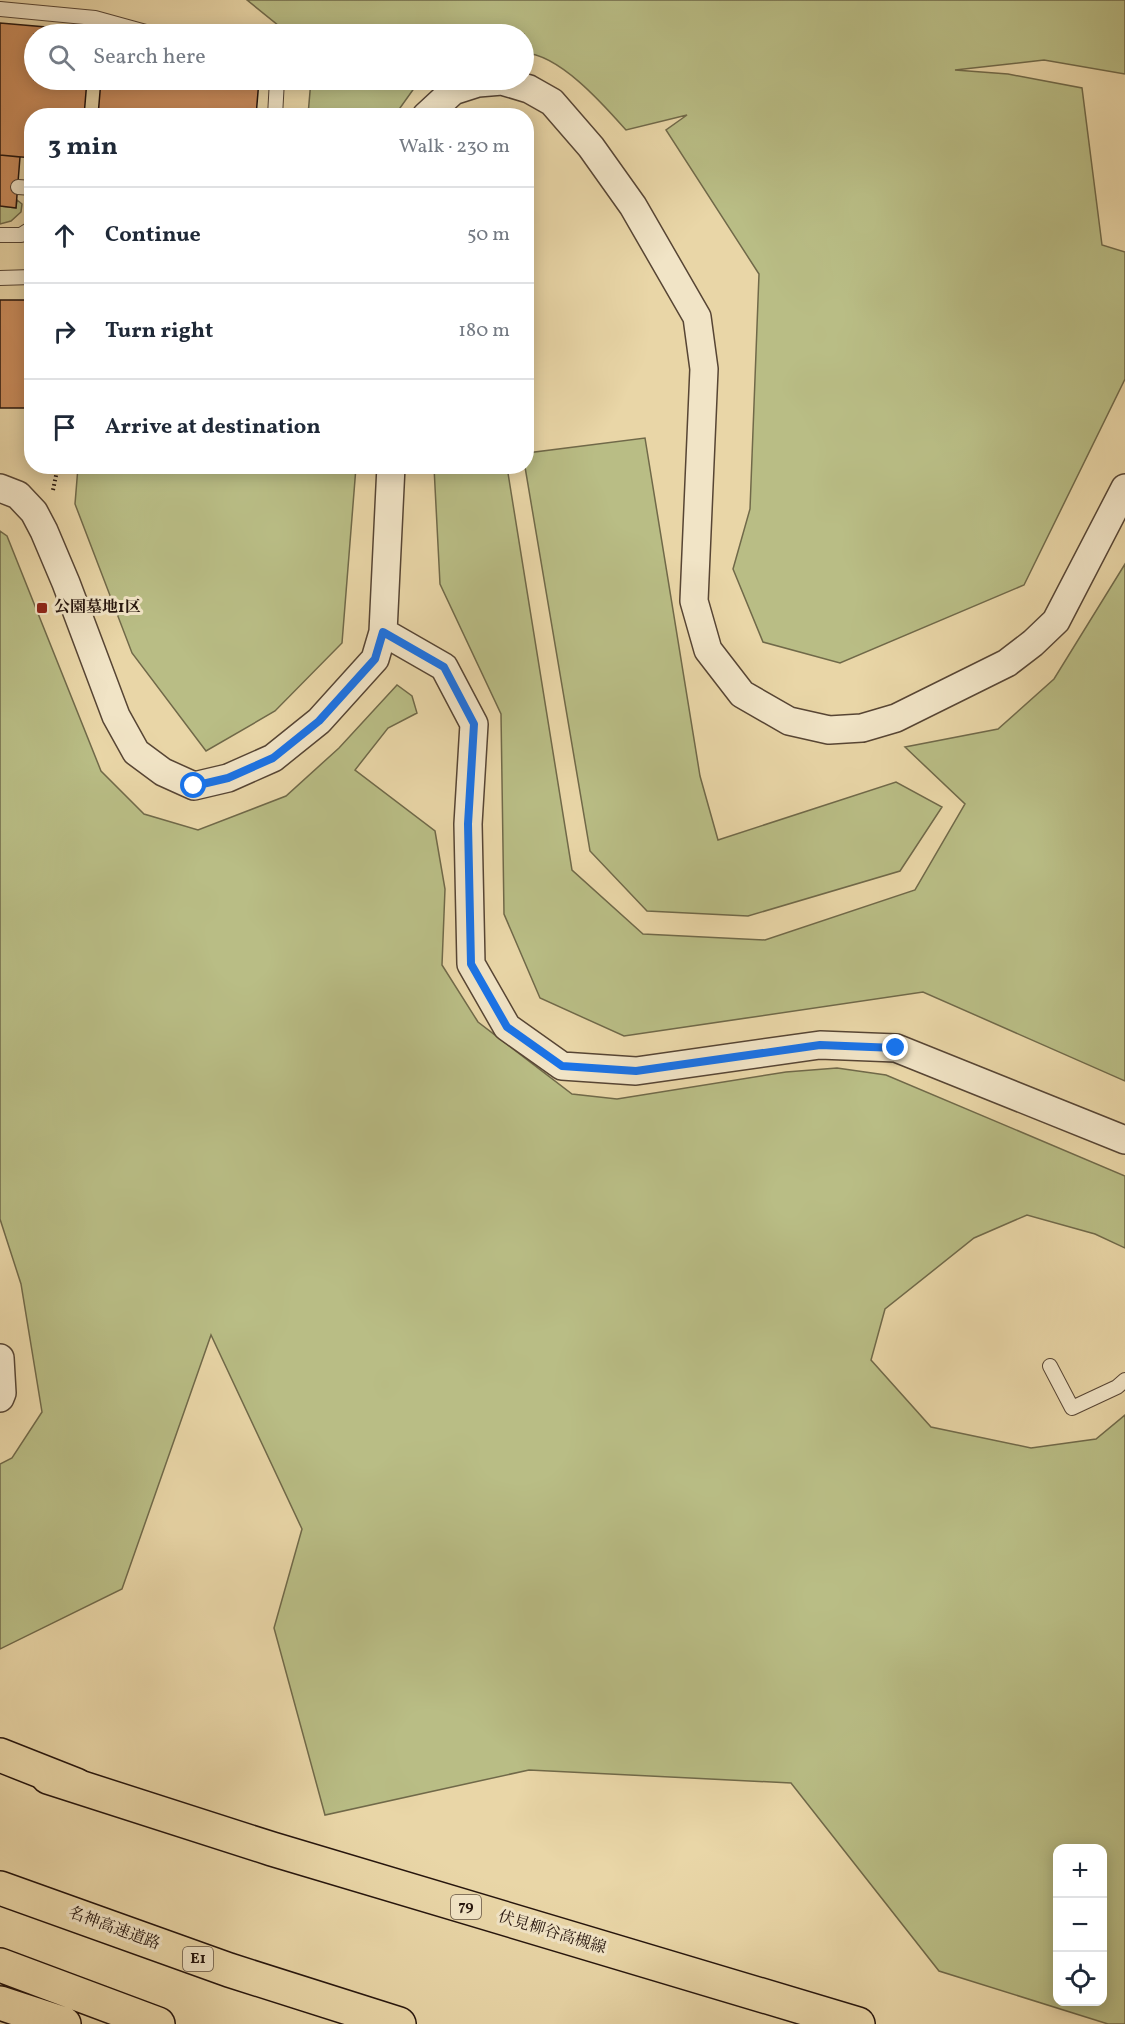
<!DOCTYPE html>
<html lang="en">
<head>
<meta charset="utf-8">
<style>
	body { margin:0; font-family:Vollkorn,"Noto Serif JP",serif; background:#f6f6f7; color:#1f2937 }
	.controls { position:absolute; right:18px; bottom:18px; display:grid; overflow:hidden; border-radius:12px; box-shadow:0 3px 15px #0003 }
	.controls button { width:54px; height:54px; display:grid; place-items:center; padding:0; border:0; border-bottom:2px solid #e0e1e3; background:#fff; color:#1f2937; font:30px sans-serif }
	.stop { position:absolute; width:18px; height:18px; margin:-14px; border:4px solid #1a73e8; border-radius:50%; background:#fff }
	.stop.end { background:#1a73e8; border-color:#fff; box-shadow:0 2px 6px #0008 }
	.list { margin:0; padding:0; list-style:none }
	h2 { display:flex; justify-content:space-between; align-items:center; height:78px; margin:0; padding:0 24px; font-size:26px }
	h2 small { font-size:20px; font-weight:400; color:#747a83 }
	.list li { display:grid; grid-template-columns:39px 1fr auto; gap:18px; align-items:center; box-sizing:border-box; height:96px; padding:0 24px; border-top:2px solid #e0e1e3 }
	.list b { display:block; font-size:22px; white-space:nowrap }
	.list em { font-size:20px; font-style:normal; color:#747a83 }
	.icon { flex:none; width:33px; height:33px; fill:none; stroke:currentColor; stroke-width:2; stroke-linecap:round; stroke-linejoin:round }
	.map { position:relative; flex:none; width:1125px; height:2024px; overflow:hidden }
	.search { position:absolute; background:#fff; box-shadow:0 3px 15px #0003; left:24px; top:24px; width:510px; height:66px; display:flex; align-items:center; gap:15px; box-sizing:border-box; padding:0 21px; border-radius:33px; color:#747a83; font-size:22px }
	.panel { position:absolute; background:#fff; box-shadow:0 3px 15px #0003; left:24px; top:108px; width:510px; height:366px; border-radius:24px }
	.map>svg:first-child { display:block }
	.green { fill:#b9bd85; stroke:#706949; stroke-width:1.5; fill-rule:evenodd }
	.building { fill:#cb8d5d; stroke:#26150d; stroke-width:1.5 }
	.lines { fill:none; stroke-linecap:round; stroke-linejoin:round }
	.service-casing { stroke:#574534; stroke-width:16 }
	.minor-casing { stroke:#574534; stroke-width:30 }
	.primary-casing { stroke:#26150d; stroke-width:36 }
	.motorway-casing { stroke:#26150d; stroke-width:36 }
	.path { stroke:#26150d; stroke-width:4; stroke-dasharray:1.5 3; stroke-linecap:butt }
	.service { stroke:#f1e4c6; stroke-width:14 }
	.minor { stroke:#f1e4c6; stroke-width:27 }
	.primary { stroke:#e9d6a7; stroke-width:33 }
	.motorway { stroke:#e9d6a7; stroke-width:33 }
	.route { stroke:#1a73e8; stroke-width:8 }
	.poi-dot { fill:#8f2418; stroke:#f1e4c6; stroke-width:2 }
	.labels { text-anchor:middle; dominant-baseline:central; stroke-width:6; stroke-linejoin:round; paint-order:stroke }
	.shield { fill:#f1e4c6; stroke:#635344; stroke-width:1.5 }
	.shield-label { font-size:15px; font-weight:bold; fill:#26150d }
	.poi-label { font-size:16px; font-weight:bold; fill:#26150d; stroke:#f1e4c6; text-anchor:start }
	.street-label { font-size:16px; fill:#26150d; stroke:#f1e4c6 }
</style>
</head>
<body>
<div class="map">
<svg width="1125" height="2024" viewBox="0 0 1125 2024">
	<rect width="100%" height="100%" fill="#e9d6a7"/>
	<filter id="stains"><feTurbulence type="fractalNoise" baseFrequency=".00333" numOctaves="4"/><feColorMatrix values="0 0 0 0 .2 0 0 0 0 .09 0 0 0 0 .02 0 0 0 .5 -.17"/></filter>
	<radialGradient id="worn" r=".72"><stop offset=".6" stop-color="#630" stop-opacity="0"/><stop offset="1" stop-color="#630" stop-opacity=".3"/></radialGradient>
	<path class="green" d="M 247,0 L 1125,0 L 1125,74 L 1044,60 L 955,70 L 1008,74 L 1082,88 L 1102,245 L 1125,252 L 1125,379 L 1024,585 L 840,663 L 763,642 L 733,569 L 750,509 L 759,274 L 666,130 L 687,115 L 626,130 C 603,104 559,54 524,53 L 524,34 L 289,34 Z
		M 311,80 L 420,80 L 395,115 L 308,115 Z
		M 17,200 L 22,204 L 21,212 L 11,221 L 0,224 L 0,206 L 16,208 Z
		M 645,438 L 700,776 L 718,840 L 896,782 L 942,807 L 900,871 L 748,916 L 647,911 L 590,851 L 525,467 L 527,453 Z
		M 78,467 L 356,467 L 342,643 L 275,711 L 206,751 L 132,653 L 75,504 Z
		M 434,467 L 507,467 L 572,870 L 643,934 L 765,940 L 915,890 L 965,804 L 905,747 L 998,729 L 1054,679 L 1125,564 L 1125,1081 L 923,992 L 624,1036 L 540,998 L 504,914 L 501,714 L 440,584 Z
		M 0,531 L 7,536 L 101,771 L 144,814 L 198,830 L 286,796 L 339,748 L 397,685 L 412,696 L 417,713 L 388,728 L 355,770 L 435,831 L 445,889 L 442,965 L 478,1022 L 572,1094 L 617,1099 L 786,1072 L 837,1068 L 886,1075 L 1125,1176 L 1125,1248 L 1095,1234 L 1027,1215 L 974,1238 L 885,1309 L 871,1360 L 931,1427 L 1031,1448 L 1096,1439 L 1125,1415 L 1125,2024 L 1108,2024 L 939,1971 L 791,1783 L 529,1770 L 325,1815 L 274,1628 L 302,1529 L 211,1335 L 122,1589 L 0,1649 L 0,1464 L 12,1458 L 42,1412 L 21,1284 L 0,1219 ZM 1058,1848 L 1102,1848 L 1102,2002 L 1058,2002 Z"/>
	<path class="building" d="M 0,23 L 92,31 L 91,34 L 34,34 L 34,80 L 87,80 L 84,116 L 32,116 L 32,158 L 0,155 Z
		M 101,80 L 259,80 L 256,116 L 98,116 Z
		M 0,155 L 20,157 L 16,208 L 0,206 Z
		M 0,300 L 32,300 L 32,408 L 0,408 Z"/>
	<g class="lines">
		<g class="service-casing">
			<path id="service" d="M 0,9 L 95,18 L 153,34
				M 275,116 L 277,80
				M 18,187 L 32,188
				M 0,235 L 21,235 L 32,228
				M 0,278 L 32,277
				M 1050,1366 L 1072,1408 L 1117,1387 L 1125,1380"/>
		</g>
		<g class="minor-casing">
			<path id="minor" d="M 426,116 L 453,91 L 478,83 L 502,81 L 529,89 L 552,102 L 591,147 L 633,206 L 697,317 L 704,369 L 694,601 L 708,650 L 742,694 L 789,721 L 829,730 L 862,728 L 896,718 L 1007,663 L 1033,643 L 1056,621 L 1125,488
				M 0,488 L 18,495 L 34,512 L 44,531 L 66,583 L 116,716 L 136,752 L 163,772 L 194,786 L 228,778 L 273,758 L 319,721 L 375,659 L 383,632 L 391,466
				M 383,632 L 444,667 L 474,724 L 468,824 L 471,964 L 507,1027 L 562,1066 L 636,1071 L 820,1045 L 896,1048 L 1125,1140
				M 0,1358 L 2,1393 L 0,1398"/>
		</g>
		<g class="primary-casing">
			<path id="primary" d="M 48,1777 L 272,1849 L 858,2024"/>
		</g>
		<g class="motorway-casing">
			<path id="motorway" d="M 0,1755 L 76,1785
				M 0,1888 L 229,1970 L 399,2024
				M 0,1965 L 158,2024
				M 0,2003 L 64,2024"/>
		</g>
		<path class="path" d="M 53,490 L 58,466"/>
		<use href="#service" class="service"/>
		<use href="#minor" class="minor"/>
		<use href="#primary" class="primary"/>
		<use href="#motorway" class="motorway"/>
	</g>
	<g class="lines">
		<path class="route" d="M 194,786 L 228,778 L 273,758 L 319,721 L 375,659 L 383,632 L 444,667 L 474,724 L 468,824 L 471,964 L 507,1027 L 562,1066 L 636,1071 L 820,1045 L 896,1048"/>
	</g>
	<rect class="poi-dot" x="36" y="602" width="12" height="12" rx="3"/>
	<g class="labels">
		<g class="shield">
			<rect x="451" y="1895" width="30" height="24" rx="4.5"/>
			<rect x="183" y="1947" width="30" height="24" rx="4.5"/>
		</g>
		<g class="shield-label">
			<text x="466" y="1907">79</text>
			<text x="198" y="1959">E1</text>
		</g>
		<g class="poi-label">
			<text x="54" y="608">公園墓地1区</text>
		</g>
		<g class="street-label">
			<text transform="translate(114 1929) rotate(20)">名神高速道路</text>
			<text transform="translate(552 1933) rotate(17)">伏見柳谷高槻線</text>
		</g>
	</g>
	<rect width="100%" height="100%" filter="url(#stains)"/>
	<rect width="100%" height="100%" fill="url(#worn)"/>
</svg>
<div class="controls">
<button>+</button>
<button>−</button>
<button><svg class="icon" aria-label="locate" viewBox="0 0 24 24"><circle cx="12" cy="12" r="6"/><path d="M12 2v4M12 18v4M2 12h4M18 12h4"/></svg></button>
</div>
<div class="stop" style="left:194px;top:786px"></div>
<div class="stop end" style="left:896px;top:1048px"></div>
<div class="search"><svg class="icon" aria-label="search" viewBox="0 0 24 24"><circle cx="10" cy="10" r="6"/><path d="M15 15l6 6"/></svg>Search here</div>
<section class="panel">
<h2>3 min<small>Walk · 230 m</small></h2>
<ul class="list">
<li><svg class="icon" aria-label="ahead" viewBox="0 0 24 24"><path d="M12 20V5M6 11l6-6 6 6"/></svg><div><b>Continue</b></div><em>50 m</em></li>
<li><svg class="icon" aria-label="right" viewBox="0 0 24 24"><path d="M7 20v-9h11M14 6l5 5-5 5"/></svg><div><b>Turn right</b></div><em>180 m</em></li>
<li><svg class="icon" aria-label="arrive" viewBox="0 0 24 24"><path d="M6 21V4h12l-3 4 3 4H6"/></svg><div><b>Arrive at destination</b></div></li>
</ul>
</section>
</div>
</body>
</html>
